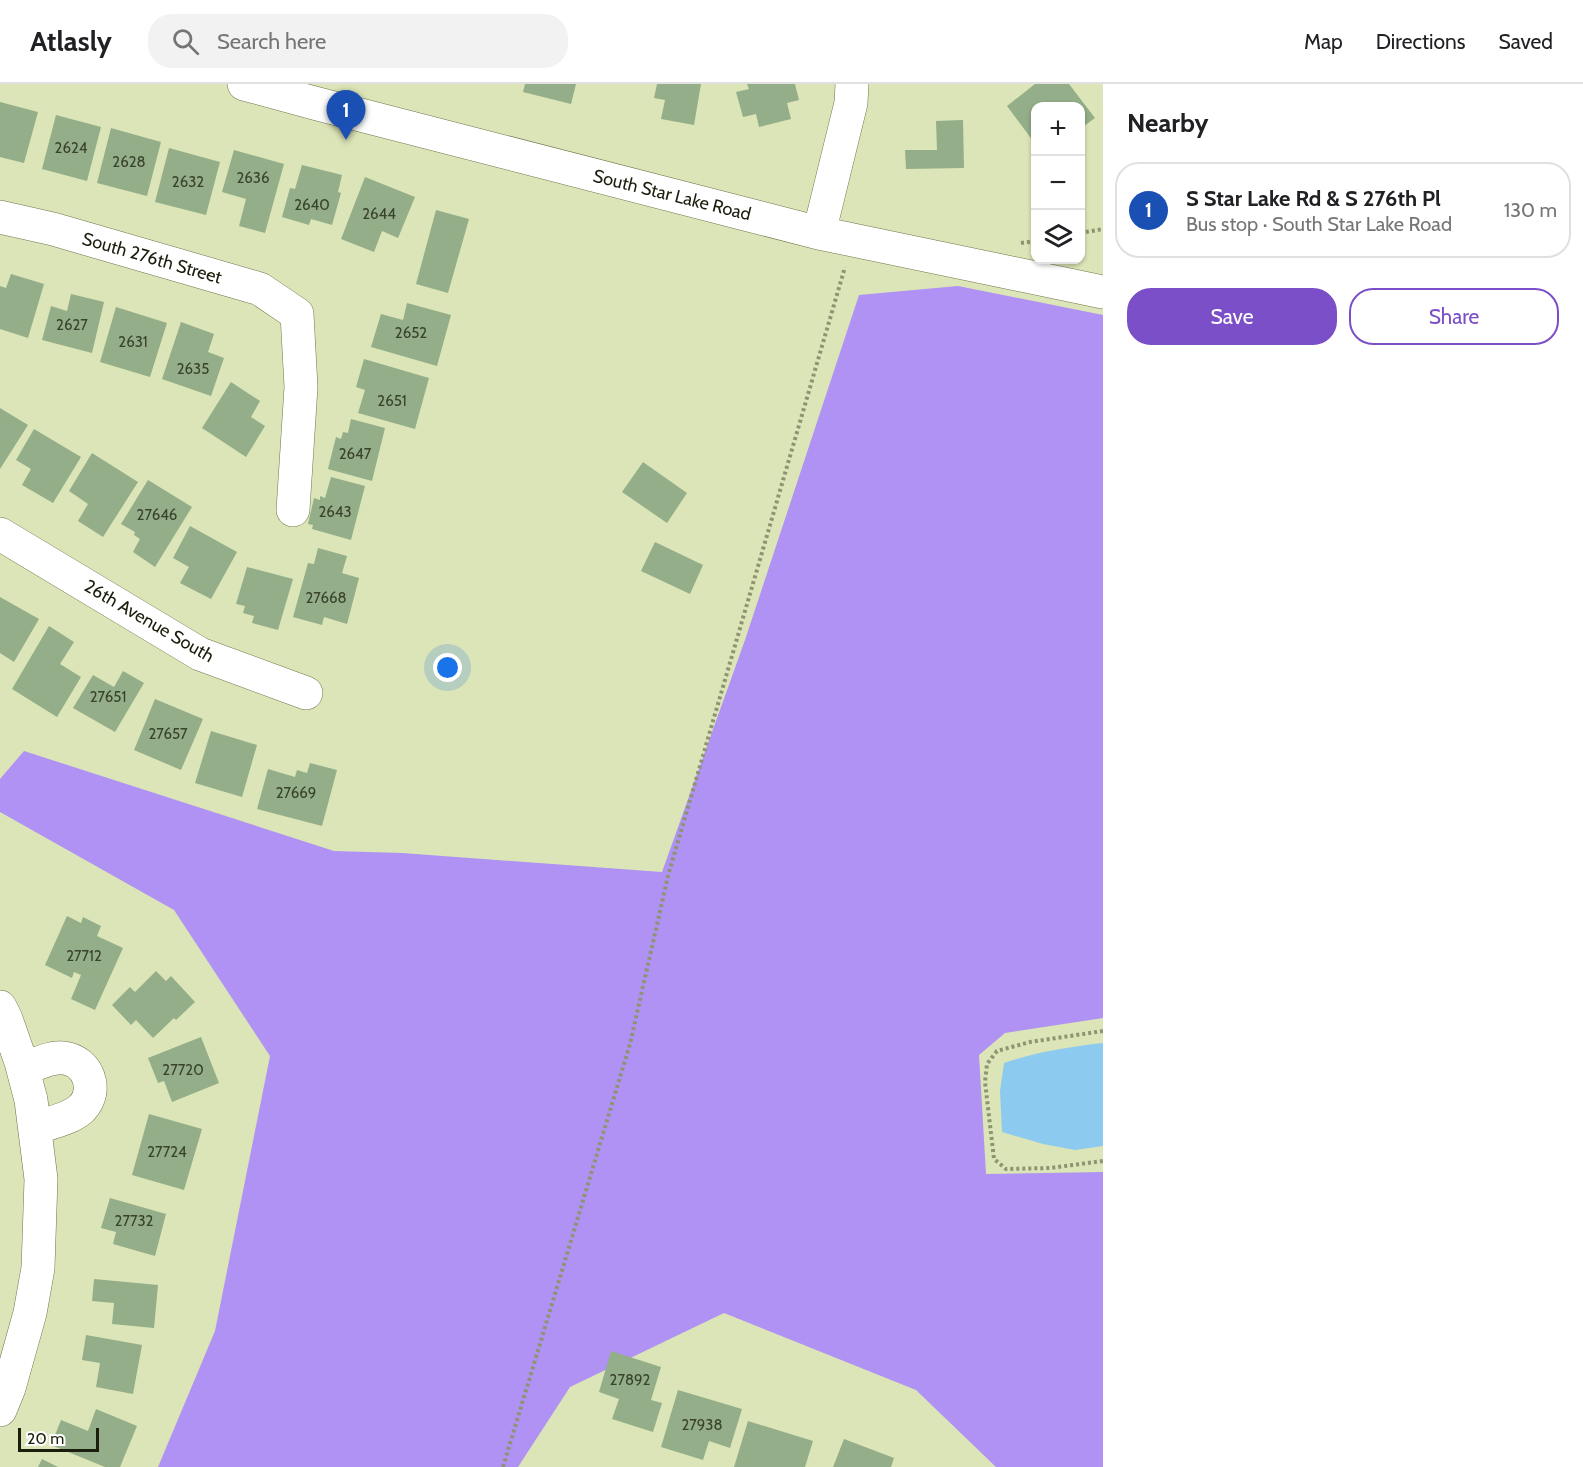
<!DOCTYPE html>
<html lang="en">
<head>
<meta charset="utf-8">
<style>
	body { margin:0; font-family:Cabin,sans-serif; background:#f2f2f2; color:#202124 }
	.controls { position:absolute; right:18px; top:18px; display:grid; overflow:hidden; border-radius:12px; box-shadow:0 2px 4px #0004 }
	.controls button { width:54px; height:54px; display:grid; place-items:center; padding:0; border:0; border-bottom:2px solid #e0e0e0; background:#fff; color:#202124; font:30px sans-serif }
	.scale { position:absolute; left:18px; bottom:15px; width:81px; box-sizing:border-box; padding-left:6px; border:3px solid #1b1e0c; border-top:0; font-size:16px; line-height:21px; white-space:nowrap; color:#1b1e0c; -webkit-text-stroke:4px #fff; paint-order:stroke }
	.you { position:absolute; left:448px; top:584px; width:21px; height:21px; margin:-15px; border:4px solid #fff; border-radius:50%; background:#1a73e8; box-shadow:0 0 0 9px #1a73e833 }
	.badge { display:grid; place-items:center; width:39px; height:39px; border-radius:50%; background:#7b4fc7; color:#fff; font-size:20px; font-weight:700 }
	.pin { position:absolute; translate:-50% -50px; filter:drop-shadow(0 2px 3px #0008) }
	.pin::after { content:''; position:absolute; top:32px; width:21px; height:18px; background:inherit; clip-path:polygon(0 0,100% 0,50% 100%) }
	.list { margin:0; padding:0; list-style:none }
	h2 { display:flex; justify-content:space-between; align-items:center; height:78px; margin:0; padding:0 24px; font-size:26px }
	h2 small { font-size:20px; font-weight:400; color:#757577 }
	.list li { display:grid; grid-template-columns:39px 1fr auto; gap:18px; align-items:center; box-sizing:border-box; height:96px; margin:0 12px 12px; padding:0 12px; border:2px solid #e0e0e0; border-radius:24px }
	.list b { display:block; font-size:22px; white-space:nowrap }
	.list p { margin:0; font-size:20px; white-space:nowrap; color:#757577 }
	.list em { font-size:20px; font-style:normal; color:#757577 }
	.actions { display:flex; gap:12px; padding:18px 24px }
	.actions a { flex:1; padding:14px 0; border:2px solid #7b4fc7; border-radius:24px; text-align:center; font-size:21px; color:#7b4fc7 }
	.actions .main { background:#7b4fc7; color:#fff }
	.icon { flex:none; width:33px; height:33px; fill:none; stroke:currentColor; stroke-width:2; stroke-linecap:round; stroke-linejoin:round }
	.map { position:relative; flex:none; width:1103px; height:1383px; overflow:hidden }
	header { display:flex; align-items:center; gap:36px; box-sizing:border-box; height:84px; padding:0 30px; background:#fff; border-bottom:2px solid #e0e0e0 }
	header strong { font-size:28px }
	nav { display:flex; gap:33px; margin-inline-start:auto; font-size:21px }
	.search { width:420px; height:54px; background:#f2f2f2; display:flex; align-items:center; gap:15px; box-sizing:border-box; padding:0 21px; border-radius:24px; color:#757577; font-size:22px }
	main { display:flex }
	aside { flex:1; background:#fff }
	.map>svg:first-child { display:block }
	.forest { fill:#af92f3 }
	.water { fill:#8ccaf0 }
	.building { fill:#93ae88 }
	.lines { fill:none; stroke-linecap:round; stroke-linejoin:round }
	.minor-casing { stroke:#6e754b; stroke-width:34 }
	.path { stroke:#8e9472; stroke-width:4; stroke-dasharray:3 3; stroke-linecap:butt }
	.minor { stroke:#fff; stroke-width:33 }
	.labels { text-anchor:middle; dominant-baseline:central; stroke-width:4.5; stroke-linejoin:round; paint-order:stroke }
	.number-label { font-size:15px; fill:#39422b }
	.street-label { font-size:18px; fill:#1b1e0c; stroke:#fff }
</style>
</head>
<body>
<header>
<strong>Atlasly</strong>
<div class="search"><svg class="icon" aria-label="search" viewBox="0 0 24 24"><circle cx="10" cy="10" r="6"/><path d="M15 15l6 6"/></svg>Search here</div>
<nav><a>Map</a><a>Directions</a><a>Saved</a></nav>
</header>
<main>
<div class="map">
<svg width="1103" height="1383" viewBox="0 0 1103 1383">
	<rect width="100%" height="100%" fill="#dce5b7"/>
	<path class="forest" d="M 958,202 L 1103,231 L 1103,934 L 1005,949 L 979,971 L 986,1090 L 1103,1088 L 1103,1383 L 996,1383 L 916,1306 L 724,1229 L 570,1303 L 518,1383 L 158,1383 L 215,1247 L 270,972 L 174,826 L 0,728 L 0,695 L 24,667 L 334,767 L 402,769 L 662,788 L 745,556 L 859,211 Z"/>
	<path class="water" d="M 1103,959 L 1103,1062 L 1075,1066 L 1043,1060 L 1002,1048 L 1000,1007 L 1004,979 C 1036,968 1069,963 1103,959 Z"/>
	<path class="building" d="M 525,0 L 576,0 L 571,20 L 523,8 Z
		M 657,0 L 701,0 L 694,41 L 661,35 L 665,16 L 654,14 Z
		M 747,0 L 795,0 L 799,16 L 787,19 L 791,35 L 759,43 L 756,30 L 743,33 L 736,8 L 749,5 Z
		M 1035,0 L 1069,0 L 1095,34 L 1080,45 L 1080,22 L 1036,22 L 1036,61 L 1007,22 Z
		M 0,18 L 38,28 L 24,79 L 0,73 Z
		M 56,31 L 101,43 L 87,97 L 42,85 Z
		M 963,36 L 964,84 L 906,85 L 905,66 L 937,66 L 936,37 Z
		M 111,44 L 161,58 L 147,112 L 97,99 Z
		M 169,64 L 220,78 L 206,131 L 155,118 Z
		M 234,66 L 284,80 L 265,149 L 239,142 L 246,115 L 222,108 Z
		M 302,81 L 342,91 L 338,108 L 341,109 L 332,141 L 311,135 L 309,141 L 282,133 L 290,104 L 295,105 Z
		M 365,93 L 415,113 L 398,154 L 382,147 L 374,168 L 341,155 Z
		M 436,126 L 469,135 L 448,209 L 416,200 Z
		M 11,190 L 44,200 L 28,254 L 0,245 L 0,202 L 6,204 Z
		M 71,210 L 104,218 L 92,269 L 42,256 L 51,222 L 67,227 Z
		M 407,219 L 451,231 L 437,282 L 371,263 L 381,230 L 403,236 Z
		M 116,223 L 167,239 L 150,293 L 100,278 Z
		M 181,238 L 214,250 L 208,268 L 224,274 L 211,312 L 162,295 Z
		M 364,275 L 429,294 L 415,345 L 358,329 L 365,306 L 356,303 Z
		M 231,298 L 260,317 L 251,333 L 265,342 L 246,373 L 202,344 Z
		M 0,324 L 28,341 L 0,385 Z
		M 351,335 L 385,344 L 372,397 L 328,385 L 336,353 L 341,355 L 343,348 L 348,349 Z
		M 34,345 L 81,373 L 53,419 L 22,401 L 31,385 L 16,376 Z
		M 92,369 L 138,398 L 103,453 L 78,437 L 88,420 L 69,407 Z
		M 643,378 L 687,409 L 667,439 L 622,408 Z
		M 331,393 L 365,402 L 351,456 L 312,445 L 313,441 L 308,440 L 314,414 L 320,416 L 320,412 L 325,414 Z
		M 148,396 L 192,423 L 155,483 L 133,468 L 140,455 L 134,451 L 135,448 L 121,440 Z
		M 190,442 L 237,468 L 211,515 L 180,499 L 189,483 L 173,474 Z
		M 655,458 L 703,481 L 690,510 L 641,487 Z
		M 318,464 L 347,472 L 342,489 L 359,494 L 347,540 L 324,533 L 322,541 L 293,533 L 308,479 L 314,480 Z
		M 247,483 L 293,495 L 278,546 L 252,539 L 254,532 L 243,529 L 245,522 L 236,520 Z
		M 0,513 L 39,535 L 14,578 L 0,569 Z
		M 49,542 L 74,558 L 60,580 L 81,593 L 57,633 L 12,605 Z
		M 123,587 L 144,599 L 115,648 L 73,624 L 93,591 L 114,603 Z
		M 155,615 L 203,635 L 181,686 L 134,666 Z
		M 211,647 L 257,661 L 242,713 L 195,699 Z
		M 310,679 L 337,686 L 322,742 L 257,725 L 268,685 L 295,693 L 297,686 L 307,689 Z
		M 67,832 L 81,839 L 83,833 L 101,842 L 97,852 L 123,864 L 95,926 L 71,915 L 81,891 L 74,888 L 72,894 L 45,881 Z
		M 156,887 L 166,897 L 171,892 L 195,918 L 176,936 L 174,934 L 153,954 L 136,936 L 131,941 L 112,921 L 130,903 L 135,908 Z
		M 201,953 L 219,999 L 172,1018 L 164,997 L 158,999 L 148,974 Z
		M 149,1030 L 202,1045 L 184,1106 L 132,1091 Z
		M 110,1114 L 166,1130 L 155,1172 L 113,1160 L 116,1148 L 101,1144 Z
		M 94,1195 L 158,1201 L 154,1244 L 112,1240 L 114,1219 L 92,1217 Z
		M 86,1251 L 142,1261 L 133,1310 L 96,1303 L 100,1279 L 82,1276 Z
		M 611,1267 L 661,1283 L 651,1316 L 662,1319 L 653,1348 L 612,1335 L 619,1315 L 599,1308 Z
		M 678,1306 L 742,1325 L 730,1364 L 709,1357 L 703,1376 L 661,1363 Z
		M 96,1325 L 137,1342 L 120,1383 L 105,1383 L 51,1361 L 61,1336 L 88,1347 Z
		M 748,1337 L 813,1357 L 805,1383 L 734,1383 Z
		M 844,1355 L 894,1374 L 891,1383 L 833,1383 Z
		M 42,1375 L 58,1383 L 38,1383 Z"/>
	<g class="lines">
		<g class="minor-casing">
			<path id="minor" d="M 244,0 L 318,20 L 819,149 L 1103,208
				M 0,133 L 53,145 L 260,205 L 297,230 L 301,303 L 293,426
				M 819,149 L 851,19 L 852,0
				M 0,450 L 200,570 L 306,609
				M 0,923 L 6,935 L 21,978 L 31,1016 L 41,1095 L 38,1184 L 30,1229 L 9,1304 L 0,1326
				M 23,985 C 35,981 51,972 64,974 C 88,977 99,1006 82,1024 C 71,1035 49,1039 35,1044"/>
		</g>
		<path class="path" d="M 1080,149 L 1103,145
			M 1021,159 L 1036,157
			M 1103,947 L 1030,958 L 997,967 L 987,980 L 985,998 L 994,1075 L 1006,1085 L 1050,1084 L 1103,1077
			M 503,1383 L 630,960 L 668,792 L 845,183"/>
		<use href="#minor" class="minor"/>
	</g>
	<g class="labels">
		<g class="number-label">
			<text x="71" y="64">2624</text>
			<text x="129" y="78">2628</text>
			<text x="253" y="94">2636</text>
			<text x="188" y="98">2632</text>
			<text x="312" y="121">2640</text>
			<text x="379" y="130">2644</text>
			<text x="72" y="241">2627</text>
			<text x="411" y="249">2652</text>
			<text x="133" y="258">2631</text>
			<text x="193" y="285">2635</text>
			<text x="392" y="317">2651</text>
			<text x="355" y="370">2647</text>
			<text x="335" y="428">2643</text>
			<text x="157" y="431">27646</text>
			<text x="326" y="514">27668</text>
			<text x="108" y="613">27651</text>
			<text x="168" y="650">27657</text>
			<text x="296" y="709">27669</text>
			<text x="84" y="872">27712</text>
			<text x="183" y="986">27720</text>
			<text x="167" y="1068">27724</text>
			<text x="134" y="1137">27732</text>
			<text x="630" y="1296">27892</text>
			<text x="702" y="1341">27938</text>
		</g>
		<g class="street-label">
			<text transform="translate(672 111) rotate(14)">South Star Lake Road</text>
			<text transform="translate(152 174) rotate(16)">South 276th Street</text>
			<text transform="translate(149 537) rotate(30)">26th Avenue South</text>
		</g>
	</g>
</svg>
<div class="controls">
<button>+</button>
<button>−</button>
<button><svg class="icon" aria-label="layers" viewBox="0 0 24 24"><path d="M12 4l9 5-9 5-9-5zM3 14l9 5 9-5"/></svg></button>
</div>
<div class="scale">20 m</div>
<div class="you"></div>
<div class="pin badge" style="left:346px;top:56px;background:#1a4fb4">1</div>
</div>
<aside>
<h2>Nearby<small></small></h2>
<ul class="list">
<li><span class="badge" style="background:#1a4fb4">1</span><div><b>S Star Lake Rd &amp; S 276th Pl</b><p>Bus stop · South Star Lake Road</p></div><em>130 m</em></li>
</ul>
<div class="actions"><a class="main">Save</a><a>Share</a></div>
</aside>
</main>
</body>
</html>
